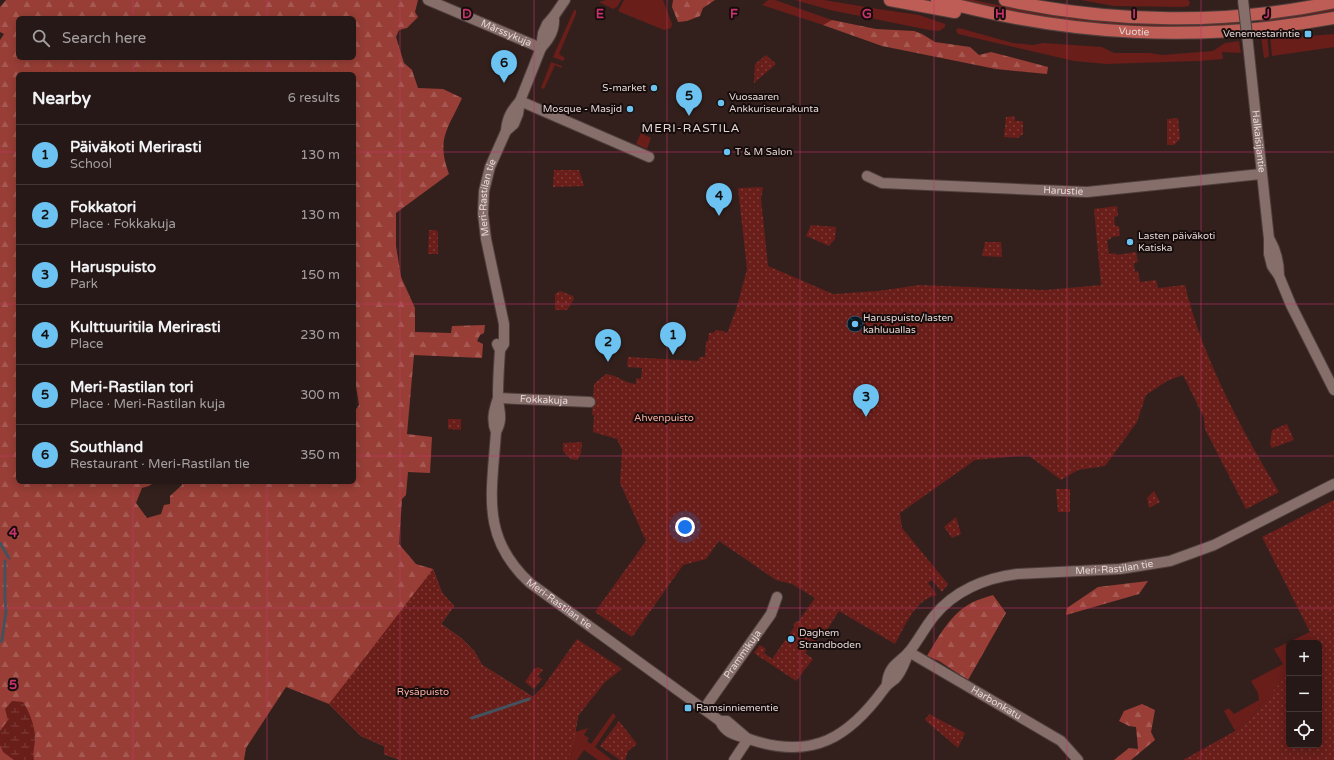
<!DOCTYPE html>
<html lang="en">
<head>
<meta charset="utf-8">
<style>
	body { margin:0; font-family:"Varela Round",sans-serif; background:#2e211f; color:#f1f3f6 }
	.controls { position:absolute; right:12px; bottom:12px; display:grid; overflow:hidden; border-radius:6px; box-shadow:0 2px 10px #0003 }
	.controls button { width:36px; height:36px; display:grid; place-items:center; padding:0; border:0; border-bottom:1px solid #423735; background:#261816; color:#f1f3f6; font:20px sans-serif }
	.you { position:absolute; left:685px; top:527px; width:14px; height:14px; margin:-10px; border:3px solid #fff; border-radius:50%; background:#1a73e8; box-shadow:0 0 0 6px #1a73e833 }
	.badge { display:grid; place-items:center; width:26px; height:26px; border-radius:50%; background:#6cc3f2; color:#111; font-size:13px; font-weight:700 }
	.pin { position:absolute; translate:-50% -33px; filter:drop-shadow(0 1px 2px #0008) }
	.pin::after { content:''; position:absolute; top:21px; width:14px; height:12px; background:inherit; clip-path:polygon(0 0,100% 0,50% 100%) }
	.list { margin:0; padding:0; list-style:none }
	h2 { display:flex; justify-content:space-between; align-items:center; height:52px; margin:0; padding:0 16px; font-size:17px }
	h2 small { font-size:13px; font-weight:400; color:#a4a0a1 }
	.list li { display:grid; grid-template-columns:26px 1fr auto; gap:12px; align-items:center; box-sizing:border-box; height:60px; padding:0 16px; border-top:1px solid #423735 }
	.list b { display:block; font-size:15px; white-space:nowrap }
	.list p { margin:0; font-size:13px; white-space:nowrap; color:#a4a0a1 }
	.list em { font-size:13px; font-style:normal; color:#a4a0a1 }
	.icon { flex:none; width:22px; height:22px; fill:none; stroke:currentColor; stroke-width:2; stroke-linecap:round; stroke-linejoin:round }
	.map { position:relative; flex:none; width:1334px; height:760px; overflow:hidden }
	.search { position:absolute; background:#261816; box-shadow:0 2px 10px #0003; left:16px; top:16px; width:340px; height:44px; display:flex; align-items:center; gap:10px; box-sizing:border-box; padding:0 14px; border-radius:6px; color:#a4a0a1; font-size:15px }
	.panel { position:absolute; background:#261816; box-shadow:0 2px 10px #0003; left:16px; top:72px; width:340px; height:412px; border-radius:6px }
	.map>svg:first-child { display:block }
	.grass { fill:#691e1a }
	.forest { fill:url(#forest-firs); fill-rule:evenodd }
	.wetland { fill:url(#wetland-marsh) }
	.park { fill:url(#park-dots) }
	.water { fill:url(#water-ripples); stroke:#44525d }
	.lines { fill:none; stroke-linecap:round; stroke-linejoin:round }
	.stream { stroke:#44525d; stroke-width:3 }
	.minor-casing { stroke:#4e3e3c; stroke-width:12 }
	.major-casing { stroke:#4e3e3c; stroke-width:14 }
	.minor { stroke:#866e6b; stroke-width:10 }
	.major { stroke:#bd5d55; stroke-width:12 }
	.minor-bridge-casing { stroke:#4e3e3c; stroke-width:12; stroke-linecap:butt }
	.minor-bridge { stroke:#866e6b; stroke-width:10 }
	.grid { fill:none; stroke:#c7346d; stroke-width:1; stroke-opacity:0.55 }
	.poi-dot { fill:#6cc3f2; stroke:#150c0b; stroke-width:1.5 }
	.labels { text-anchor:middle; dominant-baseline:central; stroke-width:4; stroke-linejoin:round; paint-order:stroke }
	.street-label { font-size:10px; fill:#e3d6d4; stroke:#150c0b }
	.poi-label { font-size:10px; fill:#e3d6d4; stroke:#150c0b; text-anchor:start }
	.park-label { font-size:10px; fill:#faaea4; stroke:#150c0b }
	.quarter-label { font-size:12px; letter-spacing:1px; fill:#e3d6d4; stroke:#150c0b }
	.grid-label { font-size:13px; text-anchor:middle; font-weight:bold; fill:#c7346d; stroke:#150c0b; stroke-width:4; stroke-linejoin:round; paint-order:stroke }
</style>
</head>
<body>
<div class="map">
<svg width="1334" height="760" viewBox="0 0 1334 760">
	<defs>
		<pattern id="forest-firs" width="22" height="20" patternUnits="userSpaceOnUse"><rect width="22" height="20" fill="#983e36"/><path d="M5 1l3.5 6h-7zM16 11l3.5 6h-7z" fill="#a65952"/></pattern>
		<pattern id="wetland-marsh" width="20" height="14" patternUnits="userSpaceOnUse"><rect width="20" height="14" fill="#691e1a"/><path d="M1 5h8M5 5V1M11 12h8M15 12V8" fill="none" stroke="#7e3e3a"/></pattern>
		<pattern id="park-dots" width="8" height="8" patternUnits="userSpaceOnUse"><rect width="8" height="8" fill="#691e1a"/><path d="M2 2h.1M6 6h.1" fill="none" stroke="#7e3e3a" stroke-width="1.8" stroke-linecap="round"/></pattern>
		<pattern id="water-ripples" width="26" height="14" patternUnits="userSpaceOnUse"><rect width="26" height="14" fill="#001a2a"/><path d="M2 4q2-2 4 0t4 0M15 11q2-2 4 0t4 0" fill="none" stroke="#253b48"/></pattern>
	</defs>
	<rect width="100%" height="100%" fill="#33201d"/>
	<path class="grass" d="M 606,0 L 621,0 L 617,7 L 613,9 L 599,2 Z
		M 624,0 L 663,0 L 672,24 L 671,28 L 664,30 L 620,12 L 618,11 Z
		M 768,0 L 775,0 L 832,20 L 823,25 L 762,5 Z
		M 795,0 L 824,0 L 872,8 L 919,15 L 945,24 L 945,27 L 939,31 L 929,30 L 830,10 Z
		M 961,0 L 973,0 L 1041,14 L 1113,22 L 1175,24 L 1235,22 L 1238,22 L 1238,25 C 1187,27 1137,27 1086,23 C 1044,19 1002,10 961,0 Z
		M 1081,0 L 1188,0 L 1190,2 L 1189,6 L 1183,7 L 1114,6 Z
		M 1334,8 L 1334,11 L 1259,23 L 1259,20 Z
		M 574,10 L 576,10 L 576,14 L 559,54 L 565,58 L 563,61 L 553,57 Z
		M 959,28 L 1013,43 L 1033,45 L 1043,43 L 1102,47 L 1114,53 L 1150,53 L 1162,55 L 1213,51 L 1225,43 L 1239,41 L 1241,53 L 1222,52 L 1223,59 L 1199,61 L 1106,64 L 1074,61 L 958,34 L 956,30 Z
		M 1334,34 L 1334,47 L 1272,56 L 1270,35 L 1295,37 Z
		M 1267,35 L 1269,55 L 1268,57 L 1264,58 L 1261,36 Z
		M 551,62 L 562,66 L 561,68 L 555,65 L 544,89 L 541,88 Z
		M 645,124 L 648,125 L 644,135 L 651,138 L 647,149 L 636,144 Z
		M 1310,632 L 1316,638 L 1312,643 L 1289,643 L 1289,672 L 1248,721 L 1235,731 L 1224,711 L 1229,708 L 1234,714 L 1259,700 L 1258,693 L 1251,681 L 1283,664 L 1274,649 Z
		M 613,713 L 616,716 L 595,747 L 612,760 L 598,760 L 584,750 L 577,760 L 570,760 L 570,751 L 575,732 L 588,728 L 584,735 L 589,738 L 587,741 L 591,744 Z"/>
	<path class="forest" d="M 6,0 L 418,0 L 415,12 L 418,17 L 407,28 L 399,30 L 396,37 L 404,63 L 412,70 L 418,88 L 443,89 L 462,98 C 448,129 436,139 449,174 L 396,213 L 396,246 L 401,277 L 415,308 L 415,332 L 451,333 L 452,326 L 485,325 L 484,333 L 480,335 L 477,341 L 483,344 L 482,358 L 414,355 L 407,434 L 432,437 L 430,473 L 408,472 L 406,495 L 402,499 L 399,544 L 416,564 L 433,569 L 442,593 L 454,606 L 441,624 L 461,638 L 474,651 L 482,665 L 533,697 L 543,687 L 578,716 L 574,739 L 570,751 L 570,760 L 400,760 L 384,754 L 384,746 L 361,736 L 329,704 L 286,687 L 246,748 L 244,760 L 0,760 L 0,40 L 4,34 L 0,32 L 0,7 ZM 18,18 L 354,18 L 354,58 L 18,58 ZM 18,74 L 354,74 L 354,374 L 359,405 L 354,412 L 354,482 L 182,482 L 182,485 L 170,496 L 170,504 L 164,505 L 161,514 L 147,518 L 136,503 L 142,488 L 149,486 L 155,482 L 18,482 Z
		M 673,0 L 715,0 L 703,8 L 700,16 L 687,21 L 678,22 L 672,7 Z
		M 832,20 L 876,29 L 914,31 L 922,34 L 935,42 L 970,47 L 979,55 L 991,52 L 1048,67 L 1047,74 L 996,69 L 882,46 L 823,25 Z
		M 1148,581 L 1139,594 L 1066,615 L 1067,608 L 1098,587 Z
		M 993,595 L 1006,613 L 968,680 L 939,661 L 927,656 C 939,636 951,613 973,602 C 979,599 987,597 993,595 Z
		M 1142,704 L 1155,710 L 1151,732 L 1155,740 L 1131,760 L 1114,760 L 1129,748 L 1138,749 L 1136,727 L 1129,726 L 1119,721 L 1124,711 Z"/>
	<path class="wetland" d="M 12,701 L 23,702 C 29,711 34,724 35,735 C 36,743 32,751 34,760 L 14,760 L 3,752 L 0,745 L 0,731 L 8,720 L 5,709 Z"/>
	<path class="park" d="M 766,55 L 776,64 L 754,83 L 755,64 Z
		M 1014,116 L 1015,121 L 1023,121 L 1023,134 L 1018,138 L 1004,137 L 1006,117 Z
		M 1178,118 L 1180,139 L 1174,145 L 1167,145 L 1167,119 Z
		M 554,170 L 579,170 L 584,186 L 553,187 Z
		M 763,187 L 761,199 L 768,266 L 833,294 L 878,291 L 920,285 L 1045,290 L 1101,285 L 1094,209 L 1117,206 L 1118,216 L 1114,217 L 1115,226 L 1119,226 L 1120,236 L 1111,237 L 1111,239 L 1107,240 L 1109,254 L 1116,253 L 1116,255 L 1136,252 L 1138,262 L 1134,263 L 1135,272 L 1138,271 L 1140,282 L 1156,280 L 1158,288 L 1185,285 C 1202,357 1241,429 1279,492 L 1246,509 L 1205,429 L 1204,418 L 1183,375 L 1167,381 L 1146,395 L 1137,422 L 1105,466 L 1078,470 L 1061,480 L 1028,455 L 975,460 L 900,513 L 902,528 L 948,584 L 942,592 L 932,580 L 928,583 L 937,595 C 915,599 905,626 895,644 L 839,611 L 825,633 L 821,633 L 805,653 L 813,659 L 796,681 L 754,653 L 760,645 L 766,649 L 764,653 L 772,659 L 795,626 L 793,625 L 796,621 L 798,622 L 815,598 L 792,584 L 776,580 L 719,541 L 706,559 L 683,565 L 632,637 L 595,612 L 646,541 L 620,483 L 622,450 L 617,439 L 593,432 L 594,415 L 592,415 L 594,384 L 606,374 C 617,375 624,383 636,384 L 636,378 L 641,379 L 642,368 L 627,367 L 628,357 L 699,361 L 699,357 L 705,357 L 706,341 L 708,341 L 709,333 L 713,333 L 716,330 L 723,331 L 727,333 L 736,310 L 747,269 L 738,188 Z
		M 811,225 L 836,227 L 835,239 L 829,246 L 806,236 Z
		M 429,230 L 436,230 L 438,232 L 438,254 L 428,254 Z
		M 985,242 L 1001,242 L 1002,257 L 982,256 Z
		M 560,291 L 573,296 L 574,299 L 567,310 L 555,310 L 555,294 Z
		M 448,419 L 461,419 L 461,430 L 448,429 Z
		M 1287,424 L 1294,440 L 1272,448 L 1270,444 L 1272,430 Z
		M 582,442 L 581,453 L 577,460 L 571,459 L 563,451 L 563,443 Z
		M 1056,489 L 1070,489 L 1070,512 L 1058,512 Z
		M 1154,491 L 1160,502 L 1149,508 L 1147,498 Z
		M 1334,500 L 1334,760 L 1183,760 L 1235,731 L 1248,721 L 1289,672 L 1289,745 L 1319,745 L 1319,643 L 1312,643 L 1316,638 L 1310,632 L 1262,537 Z
		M 956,517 L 961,534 L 952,538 L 944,527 Z
		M 433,569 L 442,593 L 454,606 L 441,624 L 461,638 L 474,651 L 482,665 L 533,697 L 543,687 L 577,639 L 622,669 L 605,682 L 578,716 L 574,739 L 570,751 L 570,760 L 400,760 L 384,754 L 384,746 L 361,736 L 329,704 Z
		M 538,667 L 543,670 L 538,676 L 542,679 L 534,689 L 525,682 L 534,669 Z
		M 929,714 L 965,733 L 958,748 L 925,720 Z
		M 619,721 L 637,744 L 628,751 L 625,760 L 620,760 L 600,746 Z"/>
	<path class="water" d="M847 324a8 8 0 1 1 16 0a8 8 0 1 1-16 0Z"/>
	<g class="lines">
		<path class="stream" d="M 0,543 L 9,558
			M 0,642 L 2,640 L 6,611 L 5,599 L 5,561
			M 472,718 L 529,699"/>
		<g class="minor-casing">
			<g id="minor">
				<path id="s1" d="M 428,0 L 541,48"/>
				<path id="s2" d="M 1248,44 L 1269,239 L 1269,254 L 1272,266 L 1279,276 L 1291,305 L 1334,390"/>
				<path d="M 541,48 C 550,38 555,30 554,16"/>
				<path d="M 520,101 L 649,157"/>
				<path d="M 506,131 C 507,118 511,111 520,101"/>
				<path id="s3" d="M 867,176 L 882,183 L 1087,192 L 1261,174"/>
				<path d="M 1270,240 C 1277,252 1279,262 1279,276"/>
				<path id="s4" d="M 500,350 L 504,344 L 504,324 L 486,239 L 483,214 L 484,191 L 490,167 L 506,131 L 514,124 L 518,114 L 520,101 L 541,48 L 543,33 L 547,24 L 554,16 L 565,0"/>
				<path id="s5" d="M 498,398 C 494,410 491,420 496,432 C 492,493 480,537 530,583 L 720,721 C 726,735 738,735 752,740 C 813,760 849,737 884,689 C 887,684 891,682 895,679 C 902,672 905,661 909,652"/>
				<path id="s6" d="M 498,398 L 590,402"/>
				<path d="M 496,432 C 504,417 498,411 498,395 C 498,380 499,365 500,350 L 497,344"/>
				<path id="s7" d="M 909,652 L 1061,741 L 1078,760"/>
				<path id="s8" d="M 887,683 C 889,665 898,664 909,652 C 918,641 925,627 934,616 C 954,591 985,578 1017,574 L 1120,569 L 1170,561 L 1214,545 L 1334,484"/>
				<path id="s9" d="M 704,709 L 771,614 L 777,597"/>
				<path d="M 720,721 L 727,721 L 748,739"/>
				<path d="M 734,760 L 748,739"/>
			</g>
		</g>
		<g class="major-casing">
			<g id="major">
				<path d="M 890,0 L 955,12"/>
				<path id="s10" d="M 937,0 C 1070,36 1198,43 1334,18"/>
				<path d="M 1005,0 C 1112,23 1227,25 1334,2"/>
			</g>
		</g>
		<use href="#minor" class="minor"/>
		<use href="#major" class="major"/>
		<g class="minor-bridge-casing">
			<path id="minor-bridge" d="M 1243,0 L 1248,44"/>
		</g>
		<use href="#minor-bridge" class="minor-bridge"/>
	</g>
	<path class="grid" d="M 133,0 L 133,18M 267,0 L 267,18M 400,0 L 400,760M 534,0 L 534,760M 667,0 L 667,760M 800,0 L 800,760M 934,0 L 934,760M 1067,0 L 1067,760M 1201,0 L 1201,760M 133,58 L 133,74M 267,58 L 267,74M 0,152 L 18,152M 354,152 L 1334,152M 0,304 L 18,304M 354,304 L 1334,304M 0,456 L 18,456M 354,456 L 1334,456M 133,482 L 133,760M 267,482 L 267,760M 0,608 L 1334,608"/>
	<g class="poi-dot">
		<rect x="1304" y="30" width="8" height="8" rx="2"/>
		<circle cx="654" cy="88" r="4"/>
		<circle cx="721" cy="103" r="4"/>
		<circle cx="630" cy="109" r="4"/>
		<circle cx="727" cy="152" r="4"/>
		<circle cx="1130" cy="242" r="4"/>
		<circle cx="855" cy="324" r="4"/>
		<circle cx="791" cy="639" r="4"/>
		<rect x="684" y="704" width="8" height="8" rx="2"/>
	</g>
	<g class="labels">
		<g class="street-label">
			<text stroke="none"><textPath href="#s10" startOffset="200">Vuotie</textPath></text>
			<text stroke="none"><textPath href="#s1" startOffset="85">Märssykuja</textPath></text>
			<text stroke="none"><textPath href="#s2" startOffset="98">Halkaisijantie</textPath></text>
			<text stroke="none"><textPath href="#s3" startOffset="198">Harustie</textPath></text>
			<text stroke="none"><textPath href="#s4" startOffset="156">Meri-Rastilan tie</textPath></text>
			<text stroke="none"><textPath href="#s6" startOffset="46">Fokkakuja</textPath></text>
			<text stroke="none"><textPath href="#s8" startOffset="276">Meri-Rastilan tie</textPath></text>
			<text stroke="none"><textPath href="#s5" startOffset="233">Meri-Rastilan tie</textPath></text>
			<text stroke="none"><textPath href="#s9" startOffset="67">Prammikuja</textPath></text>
			<text stroke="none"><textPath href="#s7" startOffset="101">Harbonkatu</textPath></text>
		</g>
		<g class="poi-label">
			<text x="1300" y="34" text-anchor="end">Venemestarintie</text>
			<text x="646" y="88" text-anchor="end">S-market</text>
			<text x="729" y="97">Vuosaaren<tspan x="729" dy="12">Ankkuriseurakunta</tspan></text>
			<text x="622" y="109" text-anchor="end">Mosque - Masjid</text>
			<text x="735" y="152">T &amp; M Salon</text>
			<text x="1138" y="236">Lasten päiväkoti<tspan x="1138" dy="12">Katiska</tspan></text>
			<text x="863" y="318">Haruspuisto/lasten<tspan x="863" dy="12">kahluuallas</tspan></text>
			<text x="799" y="633">Daghem<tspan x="799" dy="12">Strandboden</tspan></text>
			<text x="696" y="708">Ramsinniementie</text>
		</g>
		<g class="park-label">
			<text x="664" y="418">Ahvenpuisto</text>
			<text x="423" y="692">Rysäpuisto</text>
		</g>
		<g class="quarter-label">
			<text x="691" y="128">MERI-RASTILA</text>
		</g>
	</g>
	<g class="grid-label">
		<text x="467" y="18">D</text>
		<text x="600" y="18">E</text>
		<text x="734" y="18">F</text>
		<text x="867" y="18">G</text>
		<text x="1000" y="18">H</text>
		<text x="1134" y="18">I</text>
		<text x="1267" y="18">J</text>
		<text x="13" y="537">4</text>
		<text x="13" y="689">5</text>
	</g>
</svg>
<div class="controls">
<button>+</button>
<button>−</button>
<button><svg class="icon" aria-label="locate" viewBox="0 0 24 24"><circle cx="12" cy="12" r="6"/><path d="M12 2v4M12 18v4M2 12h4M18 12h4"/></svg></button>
</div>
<div class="you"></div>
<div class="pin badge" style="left:673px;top:355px">1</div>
<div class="pin badge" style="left:608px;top:362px">2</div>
<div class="pin badge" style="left:866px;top:417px">3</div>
<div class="pin badge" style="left:719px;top:216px">4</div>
<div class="pin badge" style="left:689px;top:116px">5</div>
<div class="pin badge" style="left:504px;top:83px">6</div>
<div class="search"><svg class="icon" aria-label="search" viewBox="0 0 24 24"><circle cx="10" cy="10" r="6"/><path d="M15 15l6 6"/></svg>Search here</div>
<section class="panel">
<h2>Nearby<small>6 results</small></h2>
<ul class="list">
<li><span class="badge">1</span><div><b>Päiväkoti Merirasti</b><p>School</p></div><em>130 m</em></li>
<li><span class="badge">2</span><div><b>Fokkatori</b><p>Place · Fokkakuja</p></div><em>130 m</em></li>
<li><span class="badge">3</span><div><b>Haruspuisto</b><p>Park</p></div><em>150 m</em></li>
<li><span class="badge">4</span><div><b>Kulttuuritila Merirasti</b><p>Place</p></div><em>230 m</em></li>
<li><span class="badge">5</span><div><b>Meri-Rastilan tori</b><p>Place · Meri-Rastilan kuja</p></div><em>300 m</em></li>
<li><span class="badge">6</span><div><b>Southland</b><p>Restaurant · Meri-Rastilan tie</p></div><em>350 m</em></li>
</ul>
</section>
</div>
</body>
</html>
